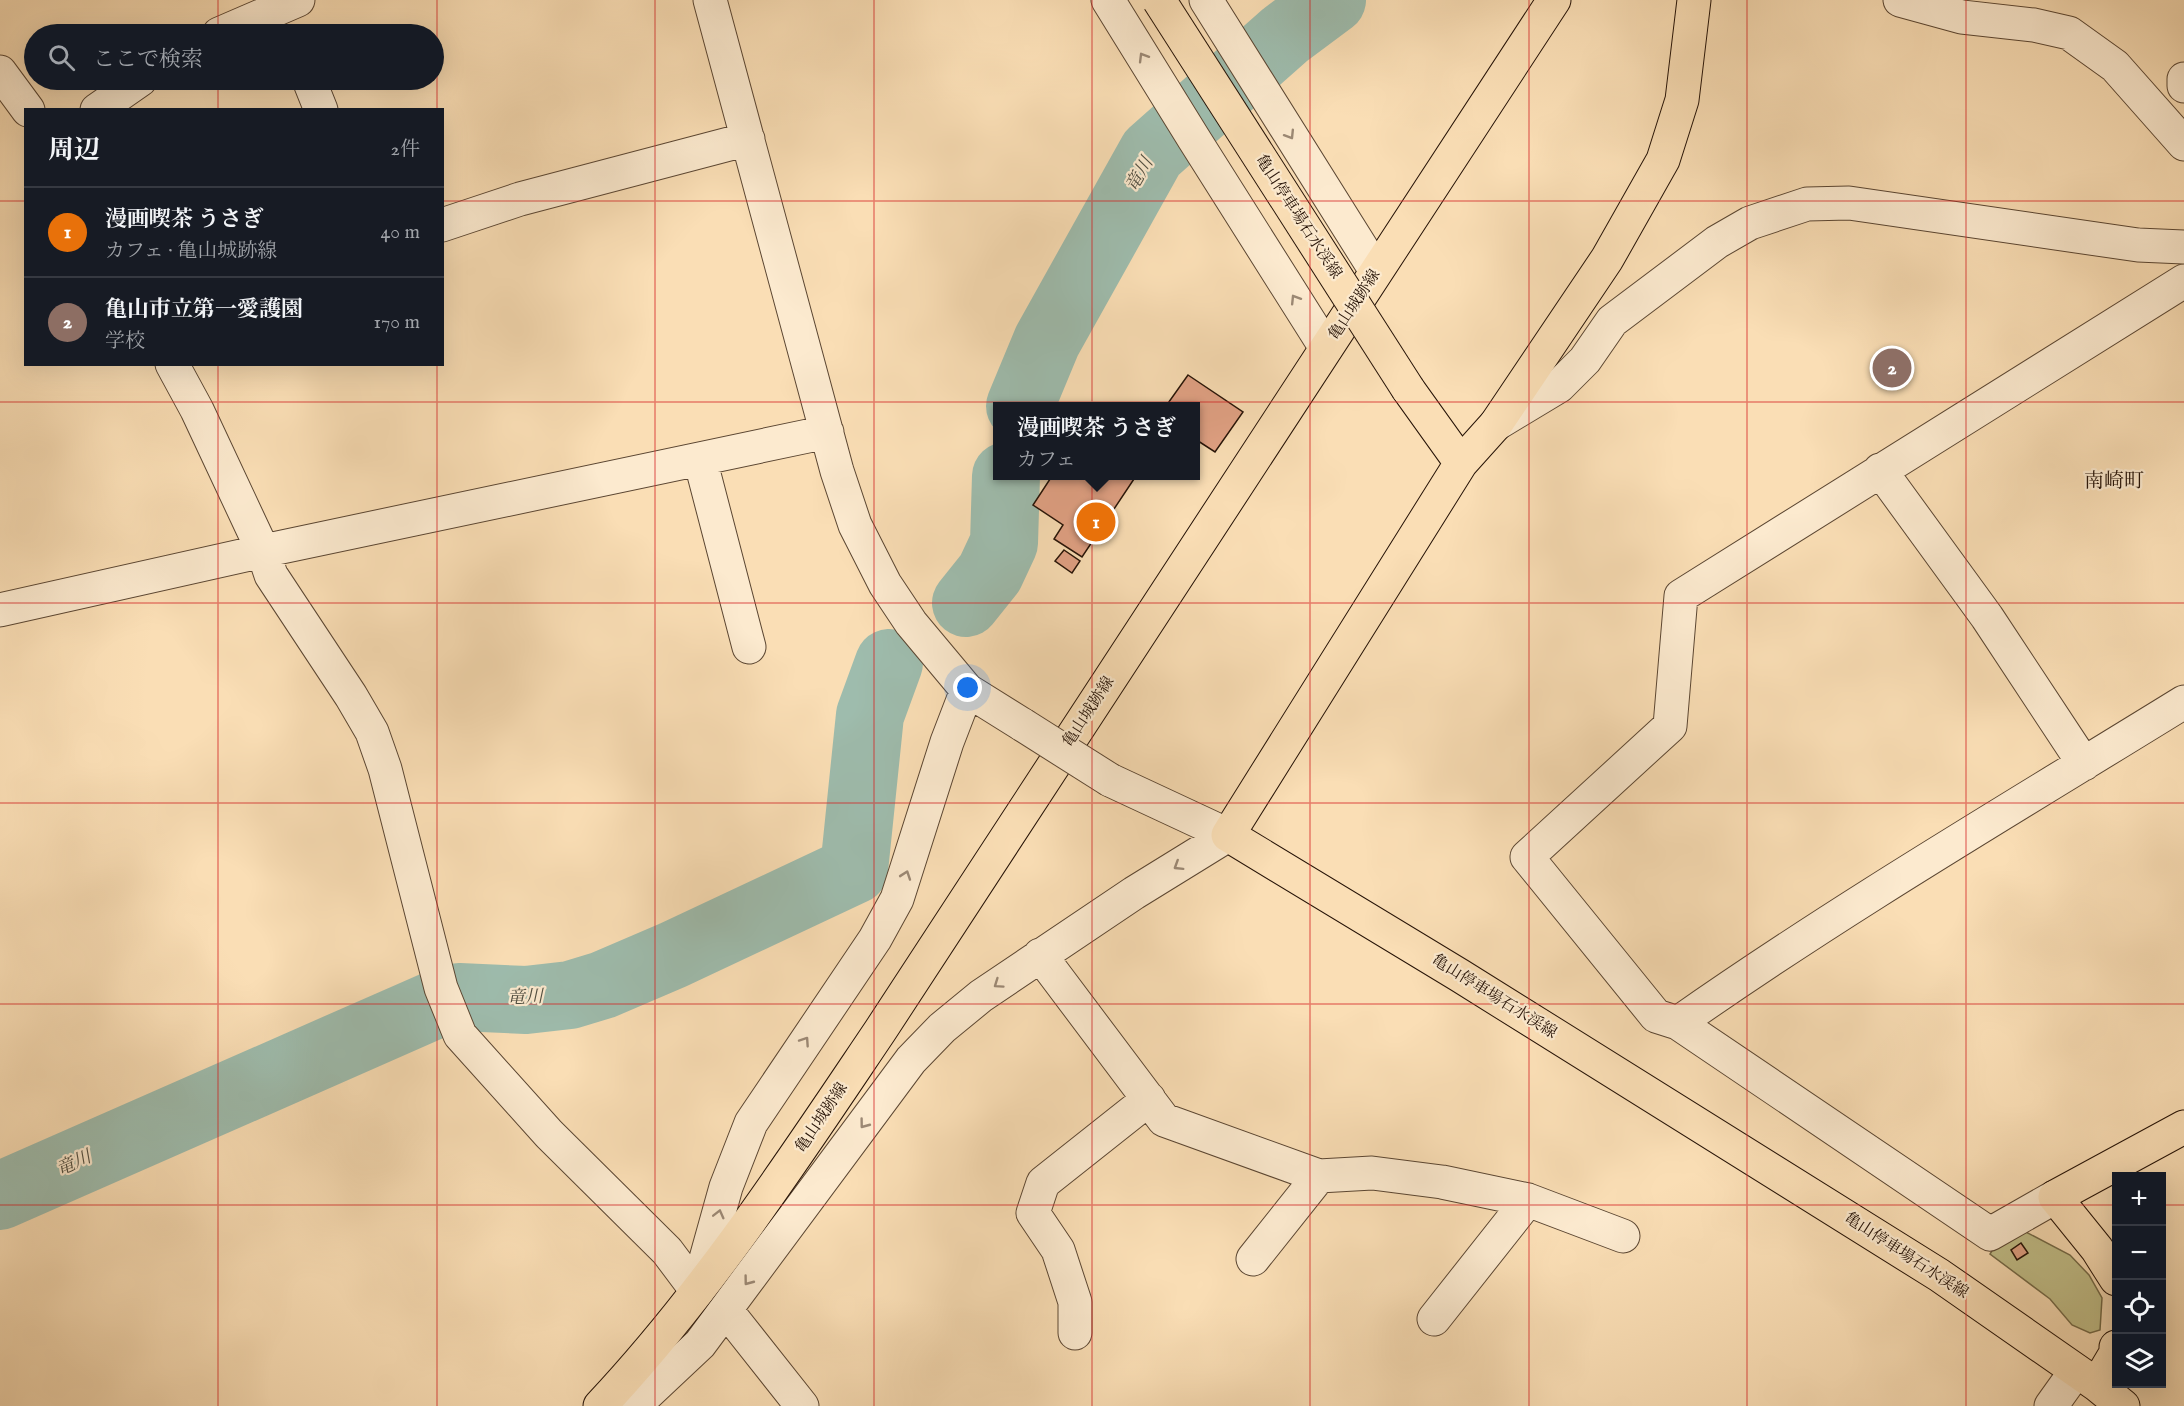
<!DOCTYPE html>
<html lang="ja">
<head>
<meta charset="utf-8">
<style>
	body { margin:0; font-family:"IM FELL English","Noto Serif JP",serif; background:#242831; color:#f1f3f6 }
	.controls { position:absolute; right:18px; bottom:18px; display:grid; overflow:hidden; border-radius:0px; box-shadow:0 6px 24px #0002 }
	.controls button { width:54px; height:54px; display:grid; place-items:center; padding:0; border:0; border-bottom:2px solid #363941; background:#171b24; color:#f1f3f6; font:30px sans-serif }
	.you { position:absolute; left:968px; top:688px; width:21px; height:21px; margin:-15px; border:4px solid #fff; border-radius:50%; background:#1a73e8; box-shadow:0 0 0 9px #1a73e833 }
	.badge { display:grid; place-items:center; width:39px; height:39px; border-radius:50%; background:#d93025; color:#fff; font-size:20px; font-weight:700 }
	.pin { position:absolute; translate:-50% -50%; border:3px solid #fff; box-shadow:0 2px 6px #0006 }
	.popup { position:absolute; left:993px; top:402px; width:207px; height:78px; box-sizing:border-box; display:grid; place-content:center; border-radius:0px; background:#171b24; filter:drop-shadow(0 2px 4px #0005); font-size:20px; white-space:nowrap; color:#9ea1a6 }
	.popup b { font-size:22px; color:#f1f3f6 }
	.popup::after { content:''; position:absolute; left:50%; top:100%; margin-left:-12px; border:12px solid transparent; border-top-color:#171b24 }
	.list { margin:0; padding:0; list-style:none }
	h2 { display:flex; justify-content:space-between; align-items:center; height:78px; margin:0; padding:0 24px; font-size:26px }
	h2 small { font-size:20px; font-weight:400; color:#9ea1a6 }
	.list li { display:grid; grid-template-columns:39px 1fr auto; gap:18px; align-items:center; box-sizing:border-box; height:90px; padding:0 24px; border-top:2px solid #363941 }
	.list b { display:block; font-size:22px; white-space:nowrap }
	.list p { margin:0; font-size:20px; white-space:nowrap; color:#9ea1a6 }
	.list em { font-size:20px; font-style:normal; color:#9ea1a6 }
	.icon { flex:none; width:33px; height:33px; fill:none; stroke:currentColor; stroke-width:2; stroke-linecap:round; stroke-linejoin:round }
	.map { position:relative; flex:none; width:2184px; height:1406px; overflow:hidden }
	.search { position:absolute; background:#171b24; box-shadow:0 6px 24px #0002; left:24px; top:24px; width:420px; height:66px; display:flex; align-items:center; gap:15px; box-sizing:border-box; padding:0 21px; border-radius:33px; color:#9ea1a6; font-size:22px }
	.panel { position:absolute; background:#171b24; box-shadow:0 6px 24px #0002; left:24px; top:108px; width:420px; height:258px; border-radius:0px }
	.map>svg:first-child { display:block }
	.green { fill:#c2c08a; stroke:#746a48; stroke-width:1.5 }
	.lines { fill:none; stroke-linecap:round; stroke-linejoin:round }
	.river { stroke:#9ebcad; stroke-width:68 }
	.building { fill:#e2a285; stroke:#261307; stroke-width:1.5 }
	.minor-casing { stroke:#5b4632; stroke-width:35 }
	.major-casing { stroke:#261307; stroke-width:35 }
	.minor { stroke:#fceacf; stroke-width:33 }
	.major { stroke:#fadeb5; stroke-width:33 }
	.minor-bridge-casing { stroke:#5b4632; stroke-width:35; stroke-linecap:butt }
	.major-bridge-casing { stroke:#261307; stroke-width:35; stroke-linecap:butt }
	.minor-bridge { stroke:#fceacf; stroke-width:33 }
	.major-bridge { stroke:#fadeb5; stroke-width:33 }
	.oneway { stroke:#9c8975 }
	.grid { fill:none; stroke:#d62828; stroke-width:1.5; stroke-opacity:0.55 }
	.labels { text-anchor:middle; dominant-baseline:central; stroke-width:4.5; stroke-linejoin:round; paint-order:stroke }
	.street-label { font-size:16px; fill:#261307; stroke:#fceacf }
	.water-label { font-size:18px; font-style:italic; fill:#504e41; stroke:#fceacf }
	.quarter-label { font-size:20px; fill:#261307; stroke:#fceacf }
</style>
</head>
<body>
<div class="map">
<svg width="2184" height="1406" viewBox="0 0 2184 1406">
	<rect width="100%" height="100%" fill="#fadeb5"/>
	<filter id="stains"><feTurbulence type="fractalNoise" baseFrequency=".00333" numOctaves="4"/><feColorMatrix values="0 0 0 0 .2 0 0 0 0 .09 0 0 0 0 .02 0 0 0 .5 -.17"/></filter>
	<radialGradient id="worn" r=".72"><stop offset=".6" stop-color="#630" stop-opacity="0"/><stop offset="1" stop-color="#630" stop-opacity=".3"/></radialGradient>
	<path class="green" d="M 2022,1230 L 2070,1255 L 2089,1275 L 2102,1298 L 2100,1330 L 2090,1333 L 2072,1325 L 2050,1299 L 1990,1254 L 1993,1249 Z"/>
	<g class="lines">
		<path class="river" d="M 1020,406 L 1047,341 L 1152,153 L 1285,35 L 1332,0
			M 966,603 L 990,573 L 1004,543 L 1006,476
			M 0,1196 L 432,1006 L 459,997 L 526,1000 L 570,995 L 603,985 L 673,955 L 854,870 L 870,715 L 889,663"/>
	</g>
	<path class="building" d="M 1188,375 L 1243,412 L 1215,452 L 1195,439 L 1195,406 L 1166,406 Z
		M 1052,476 L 1136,476 L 1082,557 L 1054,539 L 1063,525 L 1033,505 Z
		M 1064,550 L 1080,561 L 1072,573 L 1055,561 Z
		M 2021,1243 L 2028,1253 L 2017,1260 L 2011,1250 Z"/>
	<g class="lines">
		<g class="minor-casing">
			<path id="minor" d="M 710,0 L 837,471 L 855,525 L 885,584 L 911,623 L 967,690 L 1023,725
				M 1108,0 L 1194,139 L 1326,348
				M 1206,0 L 1376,271
				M 1900,0 L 1962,17 L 2034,25 L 2069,33 L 2115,66 L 2184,144
				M 219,34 L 298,0
				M 0,72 L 28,110
				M 2184,79 L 2184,86
				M 309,80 L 321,110
				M 97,110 L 140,80
				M 442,225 L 520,199 L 748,139
				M 172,364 L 197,410 L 263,551 L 271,575 L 351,696 L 372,732 L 385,769 L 441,988 L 460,1035 L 549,1134 L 667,1251 L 697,1291
				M 1496,424 L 1559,386 L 1585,360 L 1612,321 L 1717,242 L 1750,223 L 1807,204 L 1849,203 L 2138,245 L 2184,247
				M 700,459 L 749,647
				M 1880,470 L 1987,617 L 2084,764
				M 0,610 L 263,551 L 827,432
				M 1110,780 L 1228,835
				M 1040,955 L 1164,1120 L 1319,1176 L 1372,1173 L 1442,1182 L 1528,1200 L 1623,1236
				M 1678,1023 C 1842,908 2014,807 2184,702
				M 2055,1197 L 1990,1234 L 1678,1023 L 1656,1016 L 1527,857 L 1670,726 L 1681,596 L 2184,281
				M 1253,1259 L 1319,1176
				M 697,1291 L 726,1187 L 751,1123 L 875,939 L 897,899 L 947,742 L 967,690
				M 726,1310 L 802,1406
				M 1434,1319 L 1528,1200
				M 1075,1333 L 1075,1302 L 1058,1250 L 1033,1213 L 1043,1183 L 1149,1099
				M 634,1406 L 700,1344 L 911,1060 L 942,1028 L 981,996 L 1134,893 L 1228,835
				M 2051,1406 L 2076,1371"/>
		</g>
		<g class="major-casing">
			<path id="major" d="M 1694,0 L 1682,100 L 1663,160 L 1607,259 L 1496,424 L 1461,463 L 1228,835 L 1459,975 L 1939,1275 L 2097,1385 L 2123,1406
				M 1408,389 L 1461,463
				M 2116,1279 L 2097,1249 L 2055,1197 L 2184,1127
				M 2097,1385 L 2116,1353 L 2116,1347
				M 600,1406 C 707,1292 793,1160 880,1031 L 1554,0"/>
		</g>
		<use href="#minor" class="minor"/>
		<use href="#major" class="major"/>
		<g class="minor-bridge-casing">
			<path id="minor-bridge" d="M 1023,725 L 1110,780"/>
		</g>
		<g class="major-bridge-casing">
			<path id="major-bridge" d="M 1159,0 L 1408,389"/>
		</g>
		<use href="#minor-bridge" class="minor-bridge"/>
		<use href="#major-bridge" class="major-bridge"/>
	</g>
	<defs><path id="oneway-chevron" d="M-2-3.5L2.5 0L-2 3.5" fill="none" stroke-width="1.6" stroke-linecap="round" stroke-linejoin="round" transform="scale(1.5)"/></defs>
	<g class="oneway">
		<use href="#oneway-chevron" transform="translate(1143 57) rotate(-121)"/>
		<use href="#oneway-chevron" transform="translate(1290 135) rotate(58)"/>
		<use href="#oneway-chevron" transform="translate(1295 299) rotate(-122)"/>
		<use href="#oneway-chevron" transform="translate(1178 866) rotate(148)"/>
		<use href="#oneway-chevron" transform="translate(906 875) rotate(-71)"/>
		<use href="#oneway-chevron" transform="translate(998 984) rotate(145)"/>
		<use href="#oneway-chevron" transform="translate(805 1041) rotate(-56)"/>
		<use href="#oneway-chevron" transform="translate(864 1124) rotate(127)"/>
		<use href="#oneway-chevron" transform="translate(719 1214) rotate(-76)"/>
		<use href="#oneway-chevron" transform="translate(748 1281) rotate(127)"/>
	</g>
	<path class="grid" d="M 218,0 L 218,34M 437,0 L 437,110M 655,0 L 655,1406M 874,0 L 874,1406M 1092,0 L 1092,1406M 1310,0 L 1310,1406M 1529,0 L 1529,1406M 1747,0 L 1747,1406M 1966,0 L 1966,1406M 218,80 L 218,110M 0,201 L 26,201M 442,201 L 2184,201M 218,364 L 218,1406M 437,364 L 437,1406M 0,402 L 2184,402M 0,603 L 2184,603M 0,803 L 2184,803M 0,1004 L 2184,1004M 0,1205 L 2116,1205M 2162,1205 L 2184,1205"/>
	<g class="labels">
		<g class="street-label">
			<text transform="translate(1298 217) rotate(57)">亀山停車場石水渓線</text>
			<text transform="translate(1355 305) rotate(-57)">亀山城跡線</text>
			<text transform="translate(1089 712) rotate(-57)">亀山城跡線</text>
			<text transform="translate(1494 997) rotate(32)">亀山停車場石水渓線</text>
			<text transform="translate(822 1118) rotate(-56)">亀山城跡線</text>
			<text transform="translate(1906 1256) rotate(33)">亀山停車場石水渓線</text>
		</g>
		<g class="water-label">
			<text transform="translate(1140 175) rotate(-60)">竜川</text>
			<text transform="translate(525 998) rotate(-2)">竜川</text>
			<text transform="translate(74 1164) rotate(-24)">竜川</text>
		</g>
		<g class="quarter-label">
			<text x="2114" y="481">南崎町</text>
		</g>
	</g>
	<rect width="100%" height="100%" filter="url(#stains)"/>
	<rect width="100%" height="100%" fill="url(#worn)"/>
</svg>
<div class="controls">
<button>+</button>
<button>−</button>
<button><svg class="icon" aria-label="locate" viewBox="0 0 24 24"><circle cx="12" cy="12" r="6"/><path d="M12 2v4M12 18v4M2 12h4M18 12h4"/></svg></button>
<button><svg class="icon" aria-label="layers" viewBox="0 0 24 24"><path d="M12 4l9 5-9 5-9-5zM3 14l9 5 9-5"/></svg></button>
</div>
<div class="you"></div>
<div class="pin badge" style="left:1096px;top:522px;background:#e8710a">1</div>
<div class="popup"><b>漫画喫茶 うさぎ</b>カフェ</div>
<div class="pin badge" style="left:1892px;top:368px;background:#8d6e63">2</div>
<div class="search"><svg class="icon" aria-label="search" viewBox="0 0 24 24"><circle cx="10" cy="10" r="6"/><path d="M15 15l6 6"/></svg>ここで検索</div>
<section class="panel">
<h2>周辺<small>2件</small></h2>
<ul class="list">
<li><span class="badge" style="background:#e8710a">1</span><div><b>漫画喫茶 うさぎ</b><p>カフェ · 亀山城跡線</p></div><em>40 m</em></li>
<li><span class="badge" style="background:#8d6e63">2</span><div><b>亀山市立第一愛護園</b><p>学校</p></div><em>170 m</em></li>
</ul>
</section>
</div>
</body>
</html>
